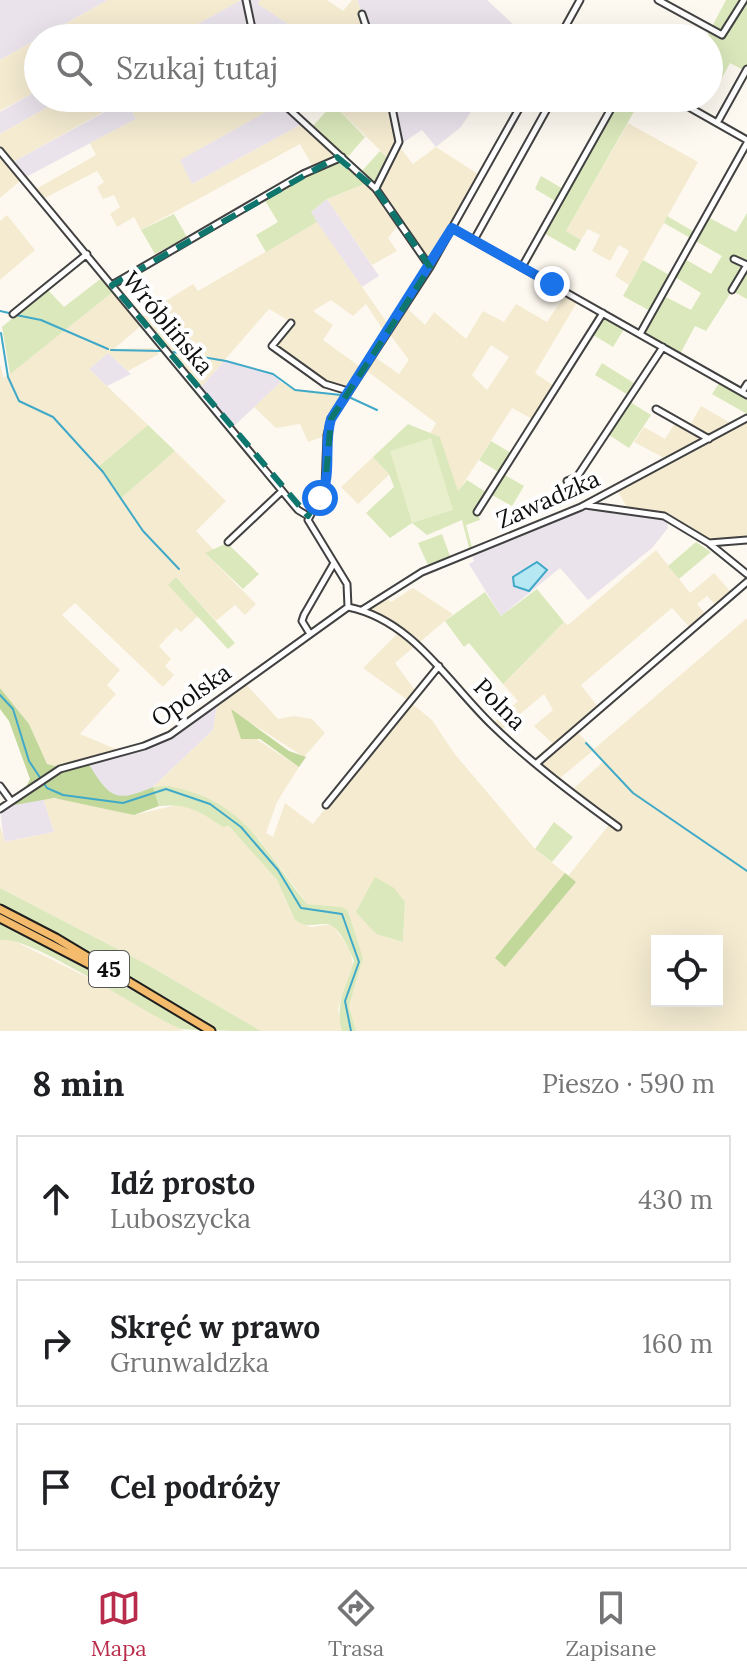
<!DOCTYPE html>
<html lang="pl">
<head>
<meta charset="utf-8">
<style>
	body { margin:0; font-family:Lora,serif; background:#f6f6f6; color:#202124 }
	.controls { position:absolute; right:24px; bottom:24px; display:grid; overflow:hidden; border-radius:0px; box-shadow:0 8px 32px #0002 }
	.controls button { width:72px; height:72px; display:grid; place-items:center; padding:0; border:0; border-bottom:2px solid #e0e0e0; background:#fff; color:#202124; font:40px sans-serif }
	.stop { position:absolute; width:24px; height:24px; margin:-18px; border:6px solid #1a73e8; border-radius:50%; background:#fff }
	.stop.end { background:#1a73e8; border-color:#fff; box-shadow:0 2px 8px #0008 }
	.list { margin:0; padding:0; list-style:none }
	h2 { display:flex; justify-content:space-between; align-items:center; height:104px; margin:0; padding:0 32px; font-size:34px }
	h2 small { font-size:26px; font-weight:400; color:#757577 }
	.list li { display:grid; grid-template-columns:52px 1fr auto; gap:24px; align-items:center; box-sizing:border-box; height:128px; margin:0 16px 16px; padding:0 16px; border:2px solid #e0e0e0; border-radius:0px }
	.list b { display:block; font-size:30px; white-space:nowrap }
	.list p { margin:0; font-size:26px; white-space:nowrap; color:#757577 }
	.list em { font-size:26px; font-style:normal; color:#757577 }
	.icon { flex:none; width:44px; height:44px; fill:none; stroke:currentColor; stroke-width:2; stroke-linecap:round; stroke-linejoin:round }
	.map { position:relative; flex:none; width:747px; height:1031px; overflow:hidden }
	.search { position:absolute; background:#fff; box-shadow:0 8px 32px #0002; left:24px; right:24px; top:24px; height:88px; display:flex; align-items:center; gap:20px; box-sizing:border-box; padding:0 28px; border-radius:44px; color:#757577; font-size:30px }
	.sheet { height:536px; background:#fff }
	nav { display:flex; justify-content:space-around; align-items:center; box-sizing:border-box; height:112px; border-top:2px solid #e0e0e0; background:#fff; font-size:22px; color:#757577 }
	nav a { display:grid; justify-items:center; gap:4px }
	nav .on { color:#b92b4a }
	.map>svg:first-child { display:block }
	.industrial { fill:#eae3ec }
	.farmland { fill:#f4ebd1; fill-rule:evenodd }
	.green { fill:#dae8bb }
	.forest { fill:#c1d89a }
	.pitch { fill:#e9efcc }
	.water { fill:#b6e8f4; stroke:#40a9c8; stroke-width:2 }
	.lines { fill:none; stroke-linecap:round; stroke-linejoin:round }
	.stream { stroke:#40a9c8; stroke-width:2 }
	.minor-casing { stroke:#414141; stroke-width:9 }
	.major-casing { stroke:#1f1f1f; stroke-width:11 }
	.minor { stroke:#fff; stroke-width:5 }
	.major { stroke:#f3bb6b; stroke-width:7 }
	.route { stroke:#1a73e8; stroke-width:10 }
	.marked { fill:none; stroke:#0f766e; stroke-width:6; stroke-dasharray:16 10; stroke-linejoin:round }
	.labels { text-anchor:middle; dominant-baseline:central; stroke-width:8; stroke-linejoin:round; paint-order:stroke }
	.shield { fill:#fff; stroke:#565656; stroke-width:2 }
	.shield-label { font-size:22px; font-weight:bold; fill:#0e0e0e }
	.street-label { font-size:24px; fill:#0e0e0e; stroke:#fff }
</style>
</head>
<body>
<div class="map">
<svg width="747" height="1031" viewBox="0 0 747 1031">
	<rect width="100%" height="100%" fill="#fef9f0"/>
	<path class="industrial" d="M 0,0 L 108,0 L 0,60 Z
		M 241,0 L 260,0 L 259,4 L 309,38 L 272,38 L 252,25 L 252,32 L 240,38 L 172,38 Z
		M 357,0 L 487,0 L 513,24 L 507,38 L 370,38 Z
		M 38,90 L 38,98 L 64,98 L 0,134 L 0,112 Z
		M 119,98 L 130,98 L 126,100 L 136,119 L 26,177 L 13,162 L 121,103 Z
		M 390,98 L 480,98 L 461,127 L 436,147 L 422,130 L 398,146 Z
		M 282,103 L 304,123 L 192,184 L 179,160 Z
		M 327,199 L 379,276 L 362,287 L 310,213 Z
		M 108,353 L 131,374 L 107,386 L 89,369 Z
		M 224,361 L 272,374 L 281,382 L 232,428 L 201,387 Z
		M 584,505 L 653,513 L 666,519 L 668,528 L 652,548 L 588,600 L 560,568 L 501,616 L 469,564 L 474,561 L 471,552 Z
		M 218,700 L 213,730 L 153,787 L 128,797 L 115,797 L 102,786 L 87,761 L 156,742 Z
		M 43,798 L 54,832 L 4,842 L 0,809 L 11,801 L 14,805 Z"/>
	<path class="farmland" d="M 108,0 L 241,0 L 172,38 L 40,38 Z
		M 260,0 L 327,0 L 343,11 L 352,0 L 357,0 L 370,38 L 309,38 L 258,4 Z
		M 38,39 L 38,90 L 0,111 L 0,60 Z
		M 64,98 L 119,98 L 121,102 L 13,162 L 0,146 L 0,134 Z
		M 130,98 L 311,98 L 291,112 L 282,103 L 180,160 L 192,184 L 304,123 L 342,157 L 314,169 L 300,144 L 141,230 L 134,217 L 117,227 L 110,214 L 120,207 L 114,195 L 103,199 L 97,187 L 104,182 L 97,171 L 43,199 L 36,189 L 96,155 L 90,143 L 136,119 L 126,100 Z
		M 327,98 L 390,98 L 398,145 L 413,164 L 436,147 L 481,176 L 430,267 L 399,224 L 388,238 L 397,251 L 372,265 L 327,199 L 369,182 L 390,160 Z
		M 628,123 L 698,162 L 629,285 L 615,276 L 629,251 L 619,245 L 610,261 L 592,251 L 600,235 L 588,229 L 581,240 L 566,231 Z
		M 0,155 L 21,180 L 0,198 Z
		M 7,215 L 35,250 L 0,280 L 0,221 Z
		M 317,222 L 390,327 L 405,306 L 425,325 L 434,312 L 466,339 L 483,311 L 504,322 L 516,304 L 547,322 L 567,292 L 579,299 L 535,373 L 557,388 L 536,421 L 512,408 L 458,492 L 440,437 L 430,434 L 436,423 L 363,368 L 372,355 L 399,374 L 409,360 L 388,332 L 386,335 L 366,304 L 353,316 L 331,300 L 313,311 L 333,325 L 323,340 L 363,369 L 348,391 L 325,384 L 272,346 L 291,322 L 269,309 L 201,387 L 142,316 L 193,284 L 198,291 ZM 491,345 L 509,357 L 487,390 L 472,375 Z
		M 114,291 L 143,324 L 114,349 L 153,348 L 159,354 L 128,371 L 108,353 L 89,369 L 148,425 L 98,467 L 121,497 L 175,451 L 226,501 L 196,531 L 214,550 L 206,554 L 256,604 L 245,615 L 235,605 L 216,621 L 176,577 L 169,585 L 198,616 L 181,632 L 176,628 L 159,646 L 171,659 L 165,666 L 174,675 L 163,687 L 75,603 L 62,615 L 120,670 L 107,685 L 116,694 L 80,734 L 123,752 L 63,768 L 47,764 L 29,724 L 0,688 L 0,364 L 4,378 Z
		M 281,382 L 291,388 L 345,396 L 327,435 L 308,442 L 300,424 L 276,428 L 254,407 Z
		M 701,406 L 734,425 L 747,418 L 747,538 L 707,539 L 686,524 L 628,509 L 616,488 L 668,460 L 634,442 L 644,427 L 665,439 L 677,420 L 689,427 Z
		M 373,457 L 390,474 L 358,504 L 341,487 Z
		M 656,550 L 690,593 L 714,573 L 733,594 L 718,607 L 707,596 L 697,604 L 707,616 L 691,629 L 672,608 L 581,685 L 601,711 L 576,731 L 594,749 L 747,618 L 747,1031 L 356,1031 L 349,1006 L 363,958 L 348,911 L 341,907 L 307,904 L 259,839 L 153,787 L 213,730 L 218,700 L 245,683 L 278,719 L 294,716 L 312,719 L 325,733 L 304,757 L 232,711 L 255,738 L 299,767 L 277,802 L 266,833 L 273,837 L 285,803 L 313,824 L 409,701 L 363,668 L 399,632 L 362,610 L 384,597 L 391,602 L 413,588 L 453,614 L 395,663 L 417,693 L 410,702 L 432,720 L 454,753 L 535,849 L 565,873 L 495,958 L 576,882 L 568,876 L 612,821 L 572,790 L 603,762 L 594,750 L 559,779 L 534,759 L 552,743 L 534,726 L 553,710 L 544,694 L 500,731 L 493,723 L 518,701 L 503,684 L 564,622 L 568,625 ZM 405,902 L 403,942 L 376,934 L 364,920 ZM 657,941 L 717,941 L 717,1001 L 657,1001 Z
		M 43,798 L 72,800 L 134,815 L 181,804 L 195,807 L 223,827 L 229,826 L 277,880 L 295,920 L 311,927 L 332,924 L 350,950 L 353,965 L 338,1009 L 342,1031 L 261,1031 L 148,965 L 0,888 L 0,826 L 5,842 L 54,832 Z
		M 8,938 L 91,979 L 184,1031 L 0,1031 L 0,940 Z"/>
	<path class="green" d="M 726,0 L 747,0 L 747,72 L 730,63 L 721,80 L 709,74 L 709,38 L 706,38 Z
		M 618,98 L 636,108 L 566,231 L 581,240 L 575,251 L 542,232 L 557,202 L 535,189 L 541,176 L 565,190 Z
		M 333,104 L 365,137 L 346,159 L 360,173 L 380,151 L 390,160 L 376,186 L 369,182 L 327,199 L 311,212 L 317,222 L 266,252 L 256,235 L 278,222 L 264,199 L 341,157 L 310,129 Z
		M 747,213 L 747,299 L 732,291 L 706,331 L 695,326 L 679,356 L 640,334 L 652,312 L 623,296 L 643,260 L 671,276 L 664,296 L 691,310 L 701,293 L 675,277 L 683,258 L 711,274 L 722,256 L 664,223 L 667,216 L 696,233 L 706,216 L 736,232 Z
		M 174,214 L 187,237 L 155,254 L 141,230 Z
		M 103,277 L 114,291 L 10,374 L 2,327 L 47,289 L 64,307 Z
		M 603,313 L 626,326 L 613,347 L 590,333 Z
		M 602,363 L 637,385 L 630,396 L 595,375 Z
		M 721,380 L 747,395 L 747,414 L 712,394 Z
		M 627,400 L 651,415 L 629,448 L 606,433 Z
		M 408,424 L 440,437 L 458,491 L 467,480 L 489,494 L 502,474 L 479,460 L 491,441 L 514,455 L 503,474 L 524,486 L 512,506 L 490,494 L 477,512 L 480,520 L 466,525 L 473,551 L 470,552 L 462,520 L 427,535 L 412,523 L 390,538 L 366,513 L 394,487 L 389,474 L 373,457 Z
		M 148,425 L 175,451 L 121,498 L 98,467 Z
		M 442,534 L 450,556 L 428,565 L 418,543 Z
		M 696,542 L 711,552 L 679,579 L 668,566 Z
		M 227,543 L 259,574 L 243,589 L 205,553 Z
		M 176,577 L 235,643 L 228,649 L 168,585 Z
		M 537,589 L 564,622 L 503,684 L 469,643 L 464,647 L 445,621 L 485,592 L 501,616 Z
		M 168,786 C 247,801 262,849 307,904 L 342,907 L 348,911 L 363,958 L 349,1006 L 356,1031 L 342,1031 C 334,1004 347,986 354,961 C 351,952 338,924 327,924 C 314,923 308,929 295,920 L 277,880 L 229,826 L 223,827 C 200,811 188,803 159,806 L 153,787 Z
		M 554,822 L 573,837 L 552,862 L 535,849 Z
		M 375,877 L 394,888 L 405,902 L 403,942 L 376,934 L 356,912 Z
		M 0,888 L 148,965 L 261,1031 C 241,1031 198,1031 181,1029 C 146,1015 30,934 0,940 L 0,924 L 189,1019 L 125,975 L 0,904 Z"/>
	<path class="forest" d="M 0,688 L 29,724 L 47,764 L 63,768 L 87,761 C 109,797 114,804 153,787 L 159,806 L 134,815 L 54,798 L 14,805 L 11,801 L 23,793 L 30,779 L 9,721 L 0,709 Z
		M 231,709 L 289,751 L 306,757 L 299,767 L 260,739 L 241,739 Z
		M 565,873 L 576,882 L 505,967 L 495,958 Z"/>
	<path class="pitch" d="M 431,438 L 453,510 L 412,523 L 390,451 Z"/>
	<path class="water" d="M 537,562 L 547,570 L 529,591 L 514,586 L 513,577 Z"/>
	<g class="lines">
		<path class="stream" d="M 0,311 L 9,313
			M 16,315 L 41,320 L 108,349
			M 1,333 L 8,377 L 19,401 L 53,417 L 103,472 L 143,531 L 179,569
			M 111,350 L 163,351
			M 173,352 L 226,361 L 273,374 L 295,390 L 341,395
			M 351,398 L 377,410
			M 0,695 L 13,709 L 29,761 L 47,788 L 63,795 L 123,803 L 166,789 L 210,804 L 241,827 L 278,870 L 301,908 L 342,914 L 359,962 L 345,1001 L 351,1031
			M 586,743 L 633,793 L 747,871"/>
		<g class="minor-casing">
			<path id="minor" d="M 246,0 L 254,38
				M 658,0 L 722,35 L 744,0
				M 362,14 L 370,38
				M 559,38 L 580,0
				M 277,98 L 376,189 L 430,267
				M 673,98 L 747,140
				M 717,123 L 747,69
				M 0,151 L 298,510 L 308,516
				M 376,188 L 399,142 L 390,98
				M 452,228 L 747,395
				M 474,240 L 553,98
				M 522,267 L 617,98
				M 112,285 L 303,174 L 342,157
				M 732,290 L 747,265 L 734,259
				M 13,314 L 87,254
				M 291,323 L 272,346 L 325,384 L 348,391
				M 640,334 L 747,143
				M 742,392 L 747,384
				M 656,409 L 709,439
				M 567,481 L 577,477 L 663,347
				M 585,505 L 664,516 L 709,543 L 747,540
				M 477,512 L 603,313
				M 228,542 L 282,491
				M 710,544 L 747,574
				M 348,607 L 347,584 L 308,520 L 325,487 L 327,435 L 331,419 L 430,267 L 525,98
				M 348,607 C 413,620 448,683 493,726 C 531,763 575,796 618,827
				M 362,610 L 422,572 L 581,507 L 747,418
				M 310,634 L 302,621 L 304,615 L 334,563
				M 537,763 L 747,582
				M 0,786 L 11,801
				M 326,805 L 439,666
				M 0,809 L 60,769 L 144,746 L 170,735 L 348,607"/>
		</g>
		<g class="major-casing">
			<path id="major" d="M 0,909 L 56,938 L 211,1031
				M 0,918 L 110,975"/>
		</g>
		<use href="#minor" class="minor"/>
		<use href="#major" class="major"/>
	</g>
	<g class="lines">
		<path class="route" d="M 320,498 C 333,475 323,444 331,419 L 452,228 L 552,284"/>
	</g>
	<path class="marked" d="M 337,157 L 376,189 L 430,267 L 331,419 L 325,487 L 308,516 L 112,285 Z"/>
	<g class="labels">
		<rect class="shield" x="89" y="951" width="40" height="36" rx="6"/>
		<g class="shield-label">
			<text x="109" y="969">45</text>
		</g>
		<g class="street-label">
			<text transform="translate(168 323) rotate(50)">Wróblińska</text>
			<text transform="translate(548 499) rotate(-24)">Zawadzka</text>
			<text transform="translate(191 695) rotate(-35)">Opolska</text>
			<text transform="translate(500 704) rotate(45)">Polna</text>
		</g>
	</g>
</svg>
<div class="controls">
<button><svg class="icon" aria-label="locate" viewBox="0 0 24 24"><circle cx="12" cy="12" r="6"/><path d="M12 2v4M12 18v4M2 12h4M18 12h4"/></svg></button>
</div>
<div class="stop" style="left:320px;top:498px"></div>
<div class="stop end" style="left:552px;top:284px"></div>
<div class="search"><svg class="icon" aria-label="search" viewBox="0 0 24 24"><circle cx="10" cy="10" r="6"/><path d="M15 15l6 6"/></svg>Szukaj tutaj</div>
</div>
<section class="sheet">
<h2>8 min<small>Pieszo · 590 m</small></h2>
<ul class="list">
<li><svg class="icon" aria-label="ahead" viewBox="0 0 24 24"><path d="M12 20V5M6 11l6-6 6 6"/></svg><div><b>Idź prosto</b><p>Luboszycka</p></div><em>430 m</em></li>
<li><svg class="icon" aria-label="right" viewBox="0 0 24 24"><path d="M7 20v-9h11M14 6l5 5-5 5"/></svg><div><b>Skręć w prawo</b><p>Grunwaldzka</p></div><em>160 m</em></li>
<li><svg class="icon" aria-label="arrive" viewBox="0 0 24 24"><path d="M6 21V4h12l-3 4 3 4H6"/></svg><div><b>Cel podróży</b></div></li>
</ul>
</section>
<nav>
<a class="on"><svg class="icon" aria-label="map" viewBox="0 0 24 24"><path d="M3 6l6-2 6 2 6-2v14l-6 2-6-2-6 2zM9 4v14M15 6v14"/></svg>Mapa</a>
<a><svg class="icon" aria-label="directions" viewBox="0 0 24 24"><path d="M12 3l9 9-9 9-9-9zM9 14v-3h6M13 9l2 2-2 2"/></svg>Trasa</a>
<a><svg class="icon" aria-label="saved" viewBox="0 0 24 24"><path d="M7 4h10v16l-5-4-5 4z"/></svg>Zapisane</a>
</nav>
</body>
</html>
